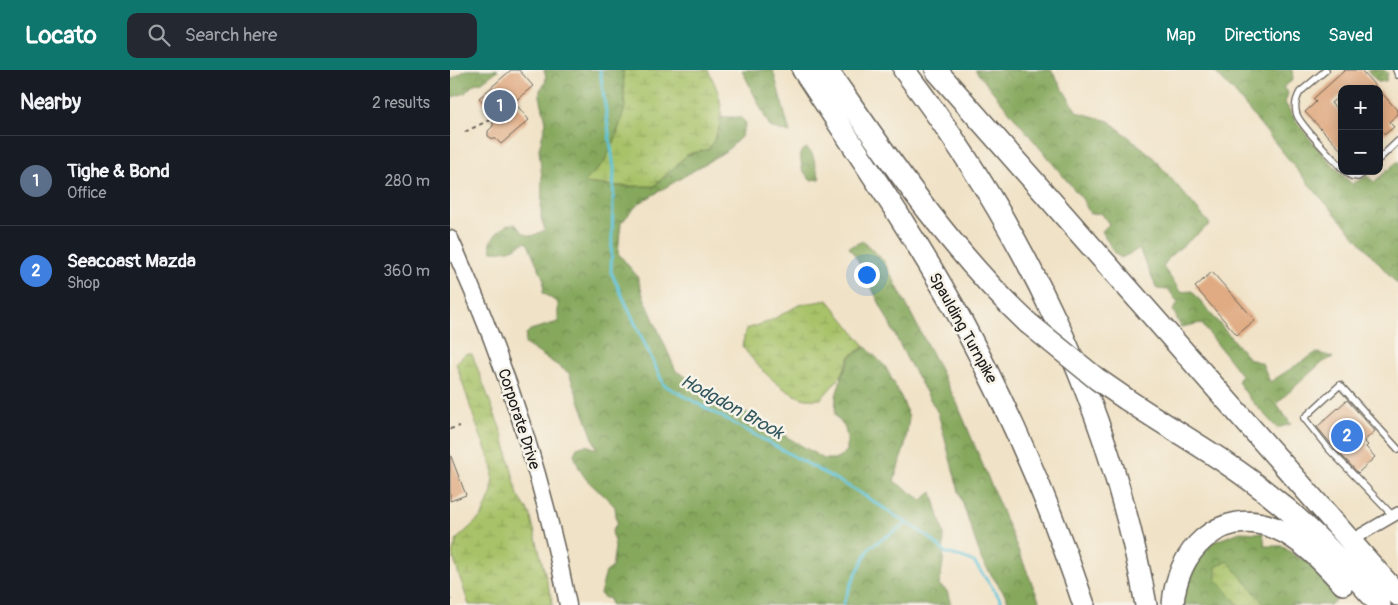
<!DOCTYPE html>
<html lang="en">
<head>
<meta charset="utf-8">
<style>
	body { margin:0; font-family:Pangolin,sans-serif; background:#242831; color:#f1f3f6 }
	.controls { position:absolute; right:15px; top:15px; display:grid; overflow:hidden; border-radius:10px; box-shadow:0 2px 12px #0003 }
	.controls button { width:45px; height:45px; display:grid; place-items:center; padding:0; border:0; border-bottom:1px solid #363941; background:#171b24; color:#f1f3f6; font:25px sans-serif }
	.you { position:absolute; left:416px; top:204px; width:18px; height:18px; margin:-12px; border:4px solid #fff; border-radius:50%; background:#1a73e8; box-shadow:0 0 0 8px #1a73e833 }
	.badge { display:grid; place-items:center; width:32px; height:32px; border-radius:50%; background:#0f766e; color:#fff; font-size:16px; font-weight:700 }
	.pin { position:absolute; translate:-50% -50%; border:2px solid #fff; box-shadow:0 1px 5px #0006 }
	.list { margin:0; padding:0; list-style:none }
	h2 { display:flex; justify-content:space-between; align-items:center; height:65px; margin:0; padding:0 20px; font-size:21px }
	h2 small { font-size:16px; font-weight:400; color:#9ea1a6 }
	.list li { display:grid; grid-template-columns:32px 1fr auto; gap:15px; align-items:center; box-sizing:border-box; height:90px; padding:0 20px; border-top:1px solid #363941 }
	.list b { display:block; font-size:19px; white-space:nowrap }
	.list p { margin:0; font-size:16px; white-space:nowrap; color:#9ea1a6 }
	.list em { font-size:16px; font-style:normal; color:#9ea1a6 }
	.icon { flex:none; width:28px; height:28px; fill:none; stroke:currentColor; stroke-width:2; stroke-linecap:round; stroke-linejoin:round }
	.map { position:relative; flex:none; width:948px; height:535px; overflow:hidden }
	header { display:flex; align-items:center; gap:30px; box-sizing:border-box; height:70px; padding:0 25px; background:#0f766e; color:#fff }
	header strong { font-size:24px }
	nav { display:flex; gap:28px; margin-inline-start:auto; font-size:18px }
	.search { width:350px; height:45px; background:#242831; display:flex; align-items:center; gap:12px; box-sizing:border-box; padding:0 18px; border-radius:10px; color:#9ea1a6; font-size:19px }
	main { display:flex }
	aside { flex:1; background:#171b24 }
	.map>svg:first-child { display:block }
	.forest { fill:url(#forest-crowns); stroke:#51623c }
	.wetland { fill:url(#wetland-marsh); stroke:#626f42 }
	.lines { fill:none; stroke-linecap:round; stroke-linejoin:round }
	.stream { stroke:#5dc4da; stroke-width:3 }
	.building { fill:#e0ab83 }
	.lane-casing { stroke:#666158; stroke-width:8 }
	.street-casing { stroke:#666158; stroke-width:14 }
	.secondary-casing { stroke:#666158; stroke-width:19 }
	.highway-casing { stroke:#666158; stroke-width:24 }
	.path { stroke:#666158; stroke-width:2; stroke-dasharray:4 4; stroke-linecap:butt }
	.lane { stroke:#fff; stroke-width:5.5 }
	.street { stroke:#fff; stroke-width:11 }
	.secondary { stroke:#fff; stroke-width:16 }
	.highway { stroke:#fff; stroke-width:21 }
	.highway-bridge-casing { stroke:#666158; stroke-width:24; stroke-linecap:butt }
	.highway-bridge { stroke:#fff; stroke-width:21 }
	.labels { text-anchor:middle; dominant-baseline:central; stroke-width:5; stroke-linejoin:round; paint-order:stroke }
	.street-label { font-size:16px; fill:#1c1c1c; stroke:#f7f3e8 }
	.water-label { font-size:18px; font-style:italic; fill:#33575e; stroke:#f7f3e8 }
</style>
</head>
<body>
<header>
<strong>Locato</strong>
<div class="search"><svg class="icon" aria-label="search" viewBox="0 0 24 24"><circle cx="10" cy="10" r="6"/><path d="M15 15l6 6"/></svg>Search here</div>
<nav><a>Map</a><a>Directions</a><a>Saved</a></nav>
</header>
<main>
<aside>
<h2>Nearby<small>2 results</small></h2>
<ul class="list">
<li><span class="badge" style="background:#5c6f8a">1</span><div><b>Tighe &amp; Bond</b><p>Office</p></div><em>280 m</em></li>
<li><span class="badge" style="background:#3f7fe0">2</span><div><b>Seacoast Mazda</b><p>Shop</p></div><em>360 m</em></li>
</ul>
</aside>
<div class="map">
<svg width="948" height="535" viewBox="0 0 948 535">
	<defs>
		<pattern id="forest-crowns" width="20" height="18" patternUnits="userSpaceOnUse" patternTransform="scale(1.25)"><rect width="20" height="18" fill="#86a85d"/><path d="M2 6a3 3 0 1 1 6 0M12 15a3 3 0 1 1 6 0" fill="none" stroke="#6d884c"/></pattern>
		<pattern id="wetland-marsh" width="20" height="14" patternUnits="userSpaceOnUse" patternTransform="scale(1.25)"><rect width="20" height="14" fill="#a8c269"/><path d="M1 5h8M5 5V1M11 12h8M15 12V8" fill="none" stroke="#90a65a"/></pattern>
	</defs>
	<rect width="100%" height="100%" fill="#f7f3e8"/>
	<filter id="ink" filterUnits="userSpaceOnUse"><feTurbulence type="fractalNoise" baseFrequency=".02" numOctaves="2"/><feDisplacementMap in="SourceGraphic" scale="10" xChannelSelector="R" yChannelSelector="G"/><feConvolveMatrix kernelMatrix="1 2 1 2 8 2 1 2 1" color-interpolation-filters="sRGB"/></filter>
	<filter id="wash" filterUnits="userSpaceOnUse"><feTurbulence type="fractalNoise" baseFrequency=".0096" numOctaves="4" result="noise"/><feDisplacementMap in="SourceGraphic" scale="20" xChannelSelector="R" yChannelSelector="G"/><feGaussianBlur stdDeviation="1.12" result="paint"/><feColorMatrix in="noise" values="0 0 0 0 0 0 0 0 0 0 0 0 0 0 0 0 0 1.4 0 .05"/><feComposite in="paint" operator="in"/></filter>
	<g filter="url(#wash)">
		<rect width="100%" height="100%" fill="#f0e2c6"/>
		<path class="forest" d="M 16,0 L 48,0 L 32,12 L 24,14 L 15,23 L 0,28 L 0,10 Z
			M 94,0 L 173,0 L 175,38 L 164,73 L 154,92 L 134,113 L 168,116 L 204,116 L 238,84 L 259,79 L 265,69 L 272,47 L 290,47 L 296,53 L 291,67 L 276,81 L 188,134 L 171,153 L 168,183 L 187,206 L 193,225 L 226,301 L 374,389 L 387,389 L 397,381 L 397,369 L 395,358 L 385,345 L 386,326 L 392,306 L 401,286 L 416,277 L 435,296 L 452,329 L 459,348 L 455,375 L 444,411 L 472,430 L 482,422 L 494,464 L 493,493 L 489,515 L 497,521 L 501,535 L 161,535 L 159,528 L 155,528 L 150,524 L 156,502 L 162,498 L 165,477 L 162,461 L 167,453 L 165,437 C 147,415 133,416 124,384 L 127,378 L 136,375 L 147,379 L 119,303 L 75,274 L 76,264 L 80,260 L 108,252 L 108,233 L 93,223 L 94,210 L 78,174 L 75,172 C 64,180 54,182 42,181 L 40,172 C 47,163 53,154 65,154 L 75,164 L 82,166 L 95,160 L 91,148 L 92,109 L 89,79 L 96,52 L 90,26 L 90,20 L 95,13 L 96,7 Z
			M 292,0 L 323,0 L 340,63 L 320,57 Z
			M 525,0 L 601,0 L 627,42 L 659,51 L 701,85 L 760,154 L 720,186 L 713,197 L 731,222 L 742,221 L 799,289 L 812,293 L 820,312 L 864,284 L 868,283 L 883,287 L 870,294 L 826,334 L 841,354 L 827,358 L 800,329 L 788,312 L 791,305 L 751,253 L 731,257 L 723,240 L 728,233 L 719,220 L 707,219 L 689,179 L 671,188 L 664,183 L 652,161 L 659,154 L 651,143 L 640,144 L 633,130 Z
			M 763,0 L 842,0 L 843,10 L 833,17 L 838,23 L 835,33 C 852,63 877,90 902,114 L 917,106 L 924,112 L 948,91 L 948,215 L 857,112 L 784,22 Z
			M 917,0 L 934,0 L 938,3 L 936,11 L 928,12 Z
			M 356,78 L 362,83 L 370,109 L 360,110 L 352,99 L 350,83 Z
			M 413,171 L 434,191 L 507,333 L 591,535 L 559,535 L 557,528 L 532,491 L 509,422 L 488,343 L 457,289 L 409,192 L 399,177 Z
			M 790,462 L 813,463 L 815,476 L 832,476 L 849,488 L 866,494 L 886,530 L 880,535 L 731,535 L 731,514 L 758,474 Z"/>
		<path class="wetland" d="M 173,0 L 258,0 C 274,31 277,48 259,79 L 238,84 L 204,116 L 168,116 L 134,113 L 154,92 L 164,73 L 175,38 Z
			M 378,230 L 415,276 L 400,286 L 391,306 L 371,329 C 365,329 357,330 352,328 C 329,320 306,295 292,276 L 296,259 L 318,252 L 349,235 Z
			M 15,284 L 22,284 L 53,366 L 68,425 L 80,444 L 103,535 L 19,535 L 2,484 L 7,469 L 32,446 L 42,422 L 43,398 L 25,351 L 6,293 Z
			M 778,491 L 815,535 L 789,535 L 766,509 L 766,497 Z"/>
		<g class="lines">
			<path class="stream" d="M 150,0 L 164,98 L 161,202 L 214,315 L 407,421 L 479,467 L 496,483 L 515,488 L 524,492 L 549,527 L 552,535
				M 393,535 L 401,514 L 420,477 L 457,453"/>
		</g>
		<g id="blocks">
			<path class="building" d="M 61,0 L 69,0 L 83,16 L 64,32 L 79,50 L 51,74 L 46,69 L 41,68 L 38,66 L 38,61 L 43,56 L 43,44 L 29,28 Z
				M 895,0 L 911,0 L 928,19 L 892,19 L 892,24 L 881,33 L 892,45 L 892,81 L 855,42 L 866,32 L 863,29 Z
				M 929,20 L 948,41 L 948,44 L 939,52 L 944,57 L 935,64 L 929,58 Z
				M 762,202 L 805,250 L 787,265 L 745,217 Z
				M 897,330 L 925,361 L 914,371 L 918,375 L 916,377 L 925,387 L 908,403 L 882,375 L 867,357 Z
				M 0,384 L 16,425 L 0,431 Z"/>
		</g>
	</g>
	<g filter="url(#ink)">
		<use href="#blocks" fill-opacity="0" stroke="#666158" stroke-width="1"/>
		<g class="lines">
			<g class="lane-casing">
				<path id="lane" d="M 876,0 L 850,22 C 846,29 844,37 847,45 C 851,56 882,87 892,98
					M 946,0 L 948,5
					M 929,89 L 948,71
					M 895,101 L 901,106 L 908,107 L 917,101
					M 943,446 L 878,378 L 854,348 L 890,315 L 948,379"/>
			</g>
			<g class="street-casing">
				<path id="street" d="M 900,471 L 948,443"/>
			</g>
			<g class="secondary-casing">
				<path id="secondary" d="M 0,169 C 53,285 94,409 118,535"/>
			</g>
			<g class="highway-casing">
				<path id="highway" d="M 353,0 C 407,82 464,164 511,250 C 560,342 601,436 634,535
					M 377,0 C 439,89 499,179 578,253
					M 454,0 C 574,157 662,340 696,535
					M 486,0 L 948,525
					M 676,329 C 725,362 777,390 822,427 C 863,459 896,497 930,535
					M 723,535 C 726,482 769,436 825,458 C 852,469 874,493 893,514"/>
			</g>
			<path class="path" d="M 15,62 L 37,51 L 43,50
				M 0,359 L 10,356
				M 0,530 L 1,529"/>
			<use href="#lane" class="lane"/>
			<use href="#street" class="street"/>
			<use href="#secondary" class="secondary"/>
			<use href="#highway" class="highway"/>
			<g class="highway-bridge-casing">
				<path id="highway-bridge" d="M 578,253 L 647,309 L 676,329"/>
			</g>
			<use href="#highway-bridge" class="highway-bridge"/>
		</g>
	</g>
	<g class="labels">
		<g class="street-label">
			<text transform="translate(513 258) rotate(61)">Spaulding Turnpike</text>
			<text transform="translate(69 349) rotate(72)">Corporate Drive</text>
		</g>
		<g class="water-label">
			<text transform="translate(282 337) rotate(29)">Hodgdon Brook</text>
		</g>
	</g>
</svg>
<div class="controls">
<button>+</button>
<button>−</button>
</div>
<div class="you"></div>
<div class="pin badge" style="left:50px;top:36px;background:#5c6f8a">1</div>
<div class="pin badge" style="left:897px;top:366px;background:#3f7fe0">2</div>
</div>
</main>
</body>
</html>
